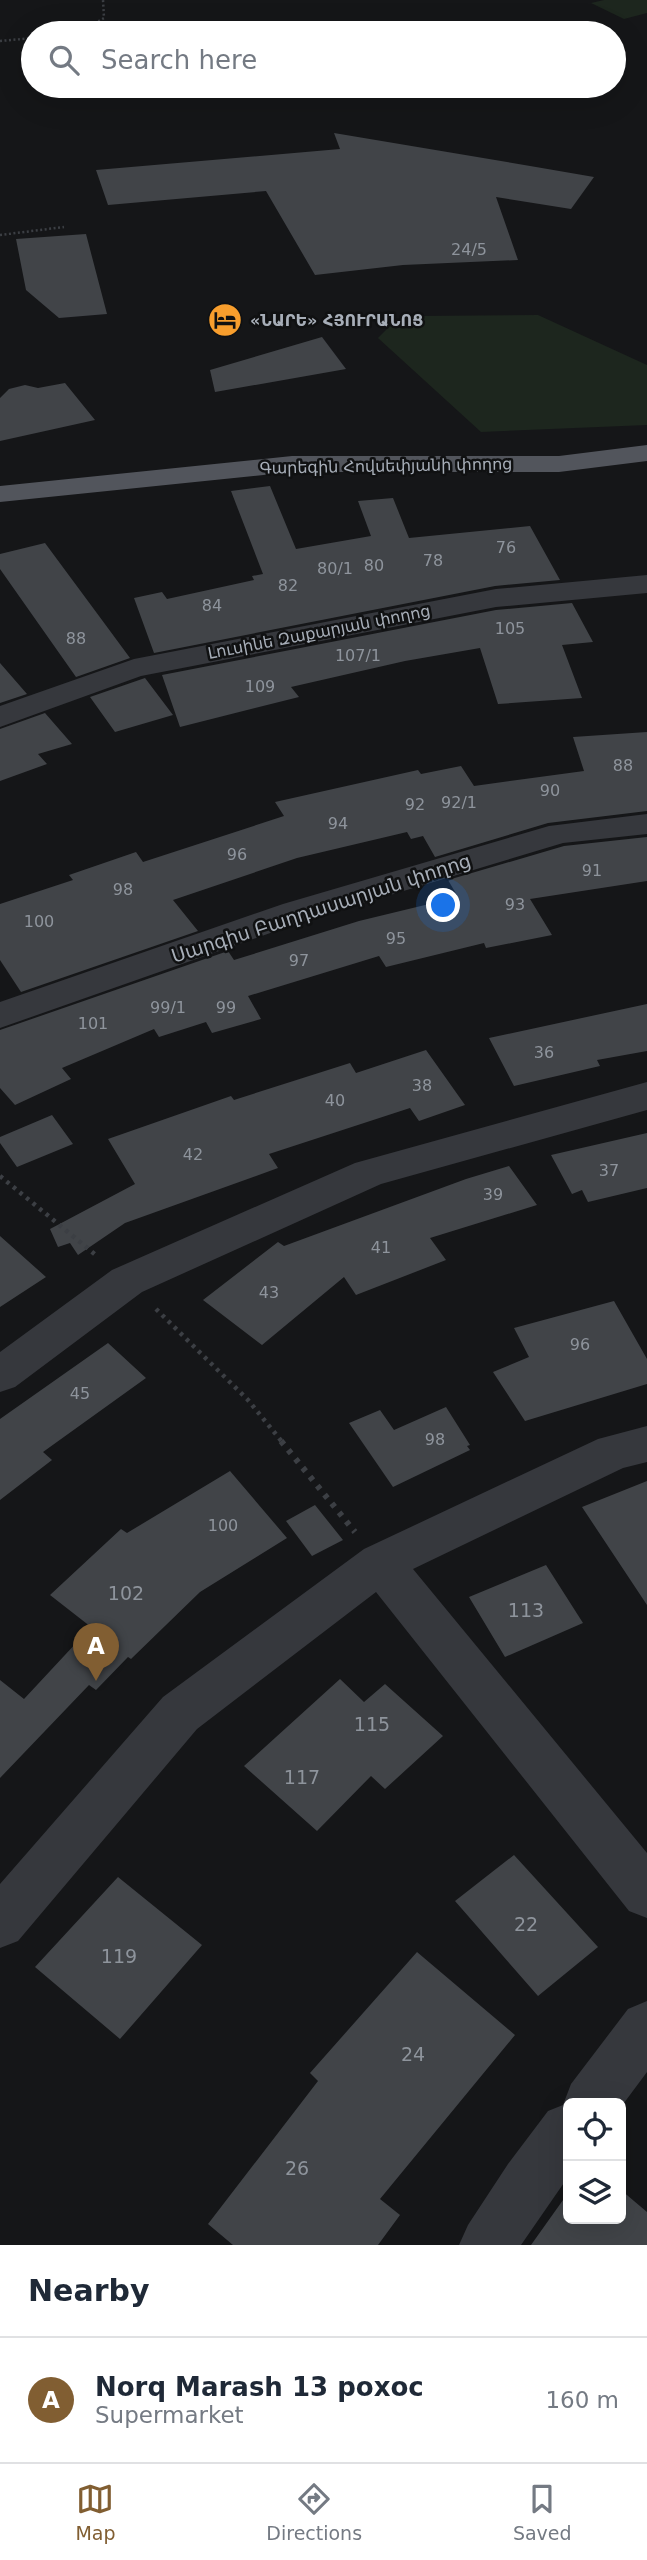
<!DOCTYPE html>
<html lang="en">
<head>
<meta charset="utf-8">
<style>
	body { margin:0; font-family:"DejaVu Sans","Noto Sans Armenian",sans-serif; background:#f6f6f7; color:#1f2937 }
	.controls { position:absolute; right:21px; bottom:21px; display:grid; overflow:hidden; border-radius:10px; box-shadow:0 7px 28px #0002 }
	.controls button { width:63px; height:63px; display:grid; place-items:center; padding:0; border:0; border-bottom:2px solid #e0e1e3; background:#fff; color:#1f2937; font:35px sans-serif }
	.you { position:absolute; left:444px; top:906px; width:24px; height:24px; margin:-18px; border:5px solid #fff; border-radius:50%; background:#1a73e8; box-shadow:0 0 0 10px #1a73e833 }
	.badge { display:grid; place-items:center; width:46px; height:46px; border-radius:50%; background:#815e32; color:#fff; font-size:23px; font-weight:700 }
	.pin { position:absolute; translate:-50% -58px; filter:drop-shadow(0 2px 4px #0008) }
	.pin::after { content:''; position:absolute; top:37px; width:24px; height:21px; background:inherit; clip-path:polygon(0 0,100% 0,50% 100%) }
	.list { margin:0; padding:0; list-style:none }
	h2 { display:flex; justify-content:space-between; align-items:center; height:91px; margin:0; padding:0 28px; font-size:30px }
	h2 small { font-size:23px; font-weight:400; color:#747a83 }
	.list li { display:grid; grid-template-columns:46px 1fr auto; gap:21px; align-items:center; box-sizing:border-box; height:126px; padding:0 28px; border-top:2px solid #e0e1e3 }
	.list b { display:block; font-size:26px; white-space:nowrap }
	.list p { margin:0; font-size:23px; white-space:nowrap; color:#747a83 }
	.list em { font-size:23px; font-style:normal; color:#747a83 }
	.icon { flex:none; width:38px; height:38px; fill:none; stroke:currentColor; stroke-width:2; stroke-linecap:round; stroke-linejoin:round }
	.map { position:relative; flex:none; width:647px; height:2245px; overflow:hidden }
	.search { position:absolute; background:#fff; box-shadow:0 7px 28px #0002; left:21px; right:21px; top:21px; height:77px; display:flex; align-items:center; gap:18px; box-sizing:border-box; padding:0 24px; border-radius:38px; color:#747a83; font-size:26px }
	.sheet { height:217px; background:#fff }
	nav { display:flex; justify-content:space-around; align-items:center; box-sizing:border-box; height:98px; border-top:2px solid #e0e1e3; background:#fff; font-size:19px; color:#747a83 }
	nav a { display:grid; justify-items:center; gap:4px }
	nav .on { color:#815e32 }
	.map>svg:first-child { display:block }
	.green { fill:#1d261e }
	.building { fill:#414448 }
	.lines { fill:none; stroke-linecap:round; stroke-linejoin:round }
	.path-far2 { stroke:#3c3f44; stroke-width:2.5; stroke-dasharray:2 2.5; stroke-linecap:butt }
	.path-far1 { stroke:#3c3f44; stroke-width:4.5; stroke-dasharray:3.5 5; stroke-linecap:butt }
	.path { stroke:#3c3f44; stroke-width:6; stroke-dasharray:4.5 7; stroke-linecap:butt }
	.minor { fill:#36383d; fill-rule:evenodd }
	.major { fill:#52555c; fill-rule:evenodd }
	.labels { text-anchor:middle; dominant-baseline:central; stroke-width:5; stroke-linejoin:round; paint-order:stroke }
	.number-label { font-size:16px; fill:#8e949c }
	.far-poi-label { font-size:16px; font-weight:bold; fill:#a7aeb8; stroke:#101112; text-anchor:start }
	.far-street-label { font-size:16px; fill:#a7aeb8; stroke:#101112 }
	.street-label { font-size:19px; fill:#a7aeb8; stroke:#101112 }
	.near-number-label { font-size:19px; fill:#8e949c }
</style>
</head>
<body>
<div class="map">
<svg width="647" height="2245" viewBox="0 0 647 2245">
	<rect width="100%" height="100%" fill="#151618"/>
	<path class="green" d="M 604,0 L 647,0 L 647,13 L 624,19 L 591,3 Z
		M 538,315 L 647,365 L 647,425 L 481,432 L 378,338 L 395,321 L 417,316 Z"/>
	<path class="building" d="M 334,133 L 536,167 L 594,177 L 571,209 L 496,197 L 518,260 L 403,265 L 315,275 L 266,191 L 108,205 L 96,170 L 340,149 Z
		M 86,234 L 107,314 L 59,318 L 26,290 L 16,239 Z
		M 322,337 L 346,369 L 215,392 L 210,370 Z
		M 65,383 L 95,420 L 0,441 L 0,398 L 9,389 L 25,385 L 38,388 Z
		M 270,486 L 296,549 L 371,536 L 358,501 L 393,498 L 409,538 L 530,526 L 560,580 L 495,586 L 154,653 L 134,598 L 162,592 L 167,599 L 254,580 L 252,576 L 263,574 L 231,491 Z
		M 45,543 L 99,616 L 130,658 L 76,677 L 0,569 L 0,554 Z
		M 572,603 L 593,642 L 562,645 L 582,698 L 498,704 L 480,648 L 405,661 L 291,687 L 299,697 L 180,727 L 162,675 L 496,610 Z
		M 0,663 L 27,694 L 0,703 Z
		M 145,678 L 173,715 L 115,732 L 90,697 Z
		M 45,713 L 72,744 L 38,754 L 47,764 L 0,781 L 0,729 Z
		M 647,732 L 647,811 L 548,823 L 435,857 L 423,836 L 411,839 L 407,832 L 297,858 L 173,900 L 198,931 L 21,992 L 0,960 L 0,904 L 73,880 L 69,875 L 136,852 L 143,862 L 284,816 L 275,802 L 418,770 L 421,774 L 461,766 L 474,786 L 584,771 L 573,737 Z
		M 647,837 L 647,881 L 530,899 L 552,935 L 486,948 L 484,943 L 386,967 L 379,956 L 248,996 L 261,1019 L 212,1033 L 206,1022 L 159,1037 L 154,1029 L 62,1068 L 71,1079 L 15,1105 L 0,1088 L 0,1030 L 228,951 L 234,960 L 359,921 L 458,897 L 448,880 L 564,846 Z
		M 647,1004 L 647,1051 L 597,1060 L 600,1066 L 514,1086 L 489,1038 Z
		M 426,1050 L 465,1105 L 419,1121 L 410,1108 L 269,1154 L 278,1168 L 125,1223 L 78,1255 L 70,1243 L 58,1247 L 50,1229 L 135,1184 L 108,1139 L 231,1096 L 234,1100 L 350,1063 L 356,1073 Z
		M 52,1115 L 73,1144 L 17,1167 L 0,1143 L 0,1137 Z
		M 647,1133 L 647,1188 L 588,1202 L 582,1190 L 572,1194 L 551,1155 Z
		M 509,1166 L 537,1205 L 430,1238 L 446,1260 L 356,1295 L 344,1277 L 262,1345 L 203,1300 L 278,1242 L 284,1246 L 466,1179 Z
		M 0,1236 L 46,1277 L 0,1307 Z
		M 614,1301 L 647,1359 L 647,1384 L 525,1421 L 493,1372 L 529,1357 L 514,1328 Z
		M 108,1343 L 146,1378 L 43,1452 L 52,1460 L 0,1500 L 0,1419 Z
		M 446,1407 L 470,1445 L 467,1446 L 470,1450 L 393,1487 L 349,1423 L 380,1410 L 394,1430 Z
		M 230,1471 L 287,1538 L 200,1592 L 131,1659 L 128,1657 L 96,1690 L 89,1685 L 0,1778 L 0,1680 L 24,1699 L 91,1627 L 50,1595 L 121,1529 L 127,1533 Z
		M 647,1481 L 647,1605 L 582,1507 Z
		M 315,1505 L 343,1540 L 312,1556 L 286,1521 Z
		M 546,1565 L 583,1623 L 505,1657 L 469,1597 Z
		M 340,1679 L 364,1702 L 385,1684 L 443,1736 L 385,1789 L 371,1776 L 317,1831 L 244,1766 Z
		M 514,1855 L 598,1947 L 538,1996 L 455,1901 Z
		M 118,1877 L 202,1945 L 120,2039 L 35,1967 Z
		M 417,1952 L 515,2035 L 380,2199 L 400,2215 L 378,2245 L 233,2245 L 208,2224 L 318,2081 L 310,2073 Z
		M 621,2190 L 647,2212 L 647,2245 L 531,2245 L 568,2193 L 568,2219 L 621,2219 Z"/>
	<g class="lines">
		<path class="path-far2" d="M 79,33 L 104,18 L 103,0
			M 0,41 L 33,38
			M 0,235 L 64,227"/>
		<path class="path-far1" d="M 0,1176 L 97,1256
			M 156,1309 L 248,1400 L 283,1443"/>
		<path class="path" d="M 281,1441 L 355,1532"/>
		<path class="minor" d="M 647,575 L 647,593 L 496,607 L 141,676 L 0,727 L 0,706 L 134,659 L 496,589 Z
			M 647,814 L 647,834 L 563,843 L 307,920 L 0,1028 L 0,1002 L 283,904 L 549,826 Z
			M 647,1082 L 647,1110 L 381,1184 L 142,1292 L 15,1387 L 0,1392 L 0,1352 L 112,1270 L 355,1163 Z
			M 647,1426 L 647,1462 L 623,1468 L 413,1569 L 647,1853 L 647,1918 L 629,1911 L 376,1592 L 197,1729 L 18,1941 L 0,1948 L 0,1884 L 163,1697 L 364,1549 L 598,1439 Z
			M 647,2001 L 647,2072 L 621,2107 L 621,2103 L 568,2103 L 568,2177 L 521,2245 L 459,2245 L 468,2225 L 508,2164 L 548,2111 L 563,2105 L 571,2084 L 628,2009 Z"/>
		<path class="major" d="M 647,445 L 647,461 L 559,472 L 292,472 L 0,502 L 0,486 L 292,456 L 559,456 Z"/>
	</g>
	<defs>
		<g id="hotel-disc" transform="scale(1.75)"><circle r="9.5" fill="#f89e2d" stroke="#101112"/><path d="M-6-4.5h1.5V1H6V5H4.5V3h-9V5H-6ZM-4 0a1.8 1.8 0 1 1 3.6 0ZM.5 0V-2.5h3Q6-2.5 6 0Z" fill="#111"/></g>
	</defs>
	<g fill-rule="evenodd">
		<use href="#hotel-disc" x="225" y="320"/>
	</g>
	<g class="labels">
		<g class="number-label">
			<text x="469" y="249">24/5</text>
			<text x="506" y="547">76</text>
			<text x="433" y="560">78</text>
			<text x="374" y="565">80</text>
			<text x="335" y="568">80/1</text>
			<text x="288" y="585">82</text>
			<text x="212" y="605">84</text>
			<text x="510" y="628">105</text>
			<text x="76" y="638">88</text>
			<text x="358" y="655">107/1</text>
			<text x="260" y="686">109</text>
			<text x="623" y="765">88</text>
			<text x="550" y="790">90</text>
			<text x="459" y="802">92/1</text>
			<text x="415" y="804">92</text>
			<text x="338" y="823">94</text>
			<text x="237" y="854">96</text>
			<text x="592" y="870">91</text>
			<text x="123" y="889">98</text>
			<text x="515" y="904">93</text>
			<text x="39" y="921">100</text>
			<text x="396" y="938">95</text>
			<text x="299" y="960">97</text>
			<text x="168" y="1007">99/1</text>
			<text x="226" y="1007">99</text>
			<text x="93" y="1023">101</text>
			<text x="544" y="1052">36</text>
			<text x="422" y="1085">38</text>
			<text x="335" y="1100">40</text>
			<text x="193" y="1154">42</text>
			<text x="609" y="1170">37</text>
			<text x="493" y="1194">39</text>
			<text x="381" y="1247">41</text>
			<text x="269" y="1292">43</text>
			<text x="580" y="1344">96</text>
			<text x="80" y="1393">45</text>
			<text x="435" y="1439">98</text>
			<text x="223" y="1525">100</text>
		</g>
		<g class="far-poi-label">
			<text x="250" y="320">«ՆԱՐԵ» ՀՅՈՒՐԱՆՈՑ</text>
		</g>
		<g class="far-street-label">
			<text transform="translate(386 466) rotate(-1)">Գարեգին Հովսեփյանի փողոց</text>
			<text transform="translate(319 632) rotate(-11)">Լուսինե Զաքարյան փողոց</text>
		</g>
		<g class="street-label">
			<text transform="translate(321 908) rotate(-18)">Սարգիս Բաղդասարյան փողոց</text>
		</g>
		<g class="near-number-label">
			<text x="126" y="1593">102</text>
			<text x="526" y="1610">113</text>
			<text x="372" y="1724">115</text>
			<text x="302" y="1777">117</text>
			<text x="526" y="1924">22</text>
			<text x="119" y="1956">119</text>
			<text x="413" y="2054">24</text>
			<text x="297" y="2168">26</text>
		</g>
	</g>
</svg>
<div class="controls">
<button><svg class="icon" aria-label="locate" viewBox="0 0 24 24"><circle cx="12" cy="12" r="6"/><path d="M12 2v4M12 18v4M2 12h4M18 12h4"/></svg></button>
<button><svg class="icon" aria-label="layers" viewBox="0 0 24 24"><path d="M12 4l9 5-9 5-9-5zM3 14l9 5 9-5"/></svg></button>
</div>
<div class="you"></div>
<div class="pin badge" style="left:96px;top:1681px">A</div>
<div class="search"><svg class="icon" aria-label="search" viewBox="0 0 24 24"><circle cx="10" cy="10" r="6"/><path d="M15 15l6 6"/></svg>Search here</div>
</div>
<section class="sheet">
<h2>Nearby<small></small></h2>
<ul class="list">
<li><span class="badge">A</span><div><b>Norq Marash 13 poxoc</b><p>Supermarket</p></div><em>160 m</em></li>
</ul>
</section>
<nav>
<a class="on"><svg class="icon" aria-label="map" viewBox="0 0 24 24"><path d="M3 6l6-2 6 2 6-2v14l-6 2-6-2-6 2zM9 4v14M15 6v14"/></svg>Map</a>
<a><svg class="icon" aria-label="directions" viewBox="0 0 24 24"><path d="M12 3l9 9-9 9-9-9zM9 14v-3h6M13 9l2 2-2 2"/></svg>Directions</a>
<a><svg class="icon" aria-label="saved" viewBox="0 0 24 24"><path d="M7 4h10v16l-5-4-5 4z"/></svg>Saved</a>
</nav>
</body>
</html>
